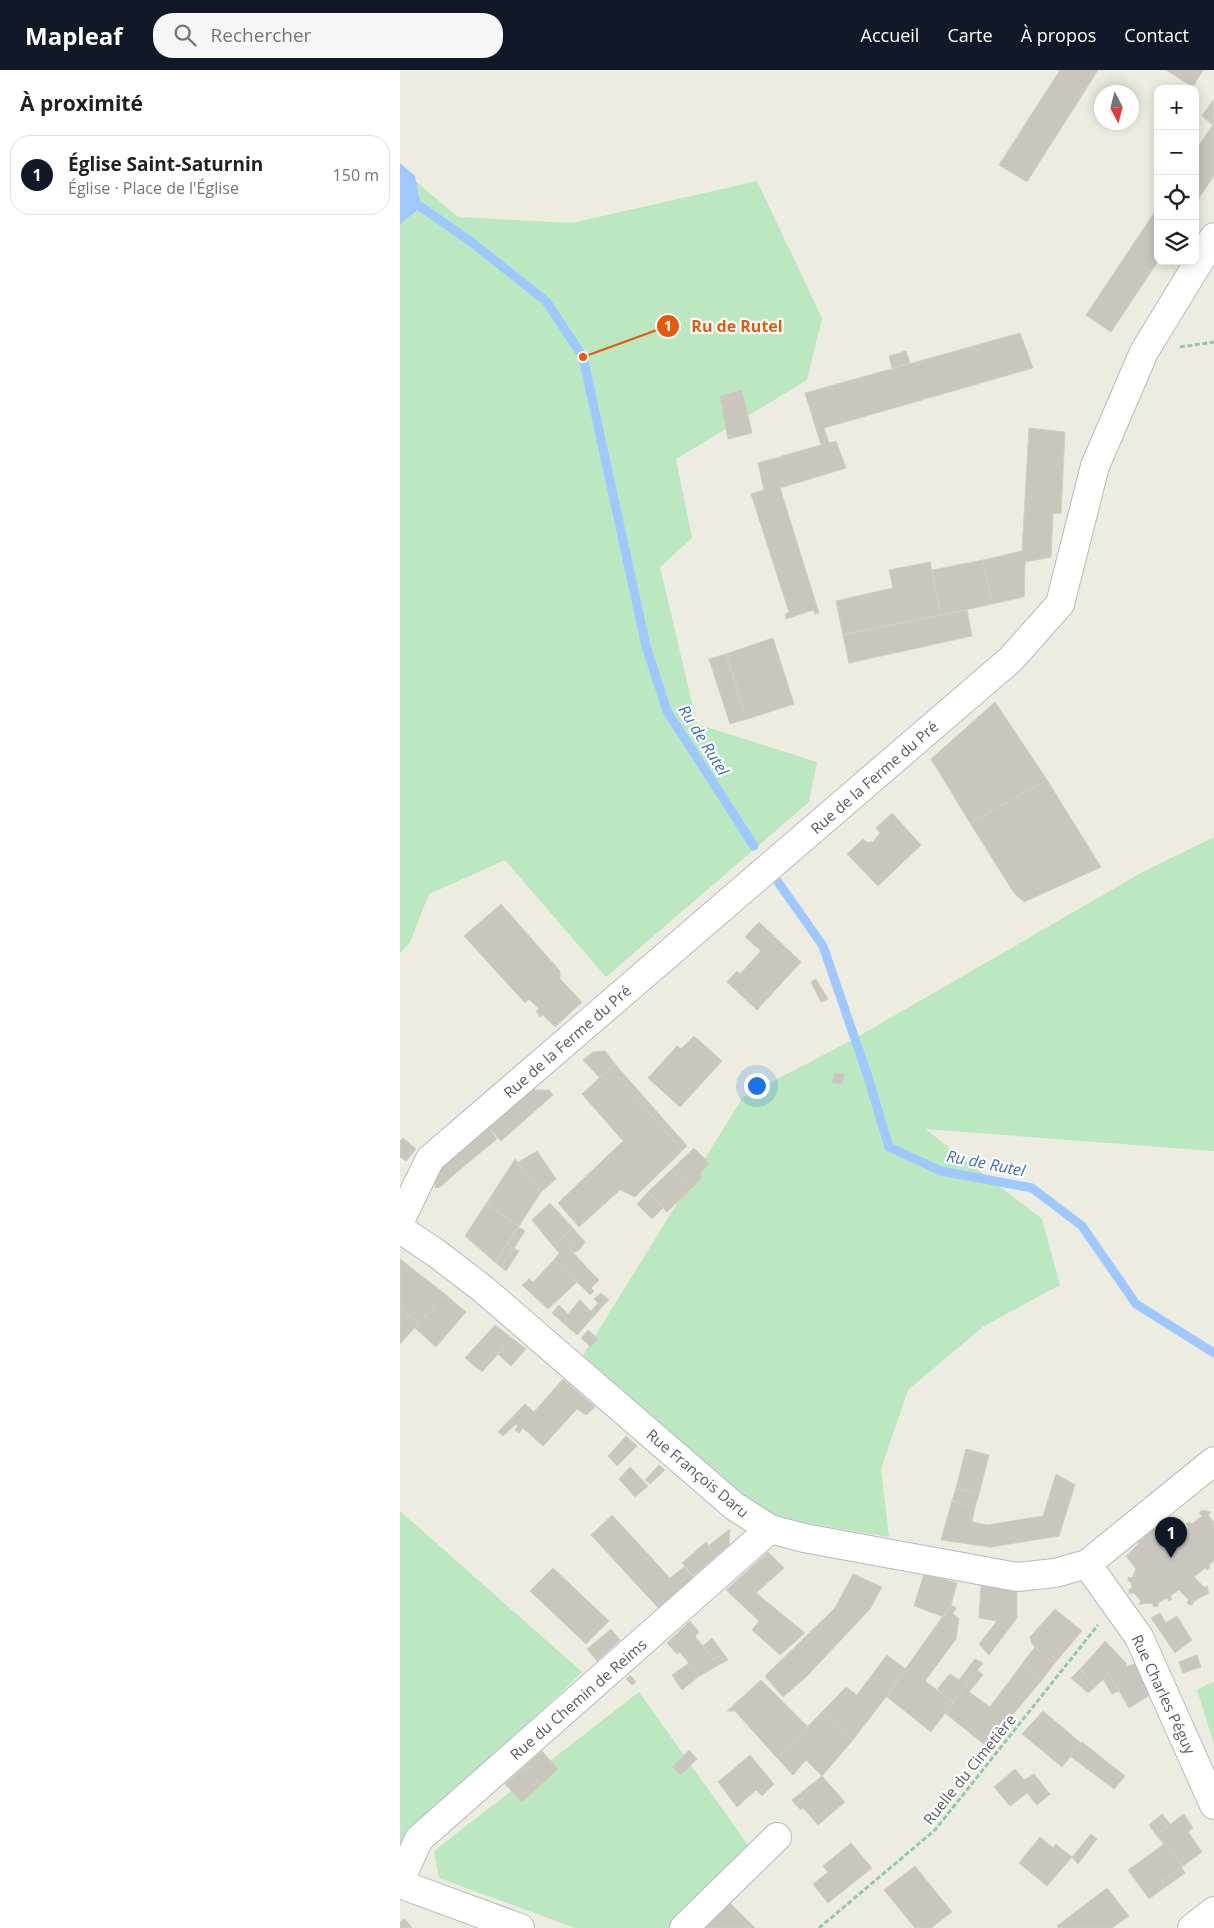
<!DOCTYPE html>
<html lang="fr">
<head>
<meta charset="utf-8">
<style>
	body { margin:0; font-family:"Open Sans",sans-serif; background:#f6f6f6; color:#202124 }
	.controls { position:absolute; right:15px; top:15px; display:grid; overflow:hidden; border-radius:10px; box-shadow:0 2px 12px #0003 }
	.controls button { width:45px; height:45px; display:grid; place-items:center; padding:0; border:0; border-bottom:1px solid #e0e0e0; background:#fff; color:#202124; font:25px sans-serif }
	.compass { position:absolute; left:694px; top:15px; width:45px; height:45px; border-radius:50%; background:#fff; box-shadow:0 2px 12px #0003; rotate:173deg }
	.you { position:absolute; left:356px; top:1015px; width:18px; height:18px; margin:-12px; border:4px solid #fff; border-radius:50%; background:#1a73e8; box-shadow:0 0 0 8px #1a73e833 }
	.badge { display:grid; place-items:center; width:32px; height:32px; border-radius:50%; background:#111827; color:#fff; font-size:16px; font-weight:700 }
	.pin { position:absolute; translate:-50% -41px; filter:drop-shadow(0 1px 2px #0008) }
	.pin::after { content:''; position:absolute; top:26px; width:18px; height:15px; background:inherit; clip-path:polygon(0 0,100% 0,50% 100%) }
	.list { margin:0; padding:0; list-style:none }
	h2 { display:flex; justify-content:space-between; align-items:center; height:65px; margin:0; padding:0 20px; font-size:21px }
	h2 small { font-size:16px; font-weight:400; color:#757577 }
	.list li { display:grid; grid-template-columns:32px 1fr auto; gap:15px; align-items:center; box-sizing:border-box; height:80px; margin:0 10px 10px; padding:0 10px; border:1px solid #e0e0e0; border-radius:20px }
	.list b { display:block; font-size:19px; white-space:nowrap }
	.list p { margin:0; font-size:16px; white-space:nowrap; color:#757577 }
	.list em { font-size:16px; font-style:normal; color:#757577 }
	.icon { flex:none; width:28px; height:28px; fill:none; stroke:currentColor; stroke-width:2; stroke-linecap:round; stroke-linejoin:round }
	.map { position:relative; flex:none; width:814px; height:1858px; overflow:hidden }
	header { display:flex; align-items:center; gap:30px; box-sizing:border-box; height:70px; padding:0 25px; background:#111827; color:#fff }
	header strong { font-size:24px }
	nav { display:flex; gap:28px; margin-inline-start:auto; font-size:18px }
	.search { width:350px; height:45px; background:#f6f6f6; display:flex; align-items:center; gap:12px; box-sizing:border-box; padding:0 18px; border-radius:20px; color:#757577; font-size:19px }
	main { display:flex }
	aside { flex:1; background:#fff }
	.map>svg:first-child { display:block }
	.green { fill:#bbe7c1 }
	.water { fill:#9ec8ff }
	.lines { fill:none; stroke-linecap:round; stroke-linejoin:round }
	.stream { stroke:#9ec8ff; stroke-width:9 }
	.building { fill:#c8c6bd; stroke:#d2cfbe }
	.minor-casing { stroke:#b8bac0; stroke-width:30 }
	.path { stroke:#93c8a9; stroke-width:3; stroke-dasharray:5 2.5; stroke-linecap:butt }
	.minor { stroke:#fff; stroke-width:28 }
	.labels { text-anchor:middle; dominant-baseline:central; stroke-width:4.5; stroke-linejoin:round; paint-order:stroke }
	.street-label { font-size:15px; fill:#595c62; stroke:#fff }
	.water-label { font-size:16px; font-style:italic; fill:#3a6cc9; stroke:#fff }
	.leader { fill:none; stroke:#e8590c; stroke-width:2 }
	.callout-dot { fill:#e8590c; stroke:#fff; stroke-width:2 }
	.mark-label { font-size:15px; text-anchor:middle; font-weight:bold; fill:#fff }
	.callout-label { font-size:16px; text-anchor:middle; font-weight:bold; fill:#e8590c; stroke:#fff; stroke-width:4.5; stroke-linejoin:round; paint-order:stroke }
</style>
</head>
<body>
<header>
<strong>Mapleaf</strong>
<div class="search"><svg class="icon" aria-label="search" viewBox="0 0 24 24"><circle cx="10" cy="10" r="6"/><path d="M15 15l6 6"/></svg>Rechercher</div>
<nav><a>Accueil</a><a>Carte</a><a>À propos</a><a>Contact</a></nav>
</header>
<main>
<aside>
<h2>À proximité<small></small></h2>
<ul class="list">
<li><span class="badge">1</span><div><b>Église Saint-Saturnin</b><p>Église · Place de l'Église</p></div><em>150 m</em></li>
</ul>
</aside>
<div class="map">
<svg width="814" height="1858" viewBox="0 0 814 1858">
	<rect width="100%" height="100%" fill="#edece0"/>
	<path class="green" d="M 0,98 L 58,147 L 172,153 L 357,111 L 422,248 L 407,310 L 276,389 L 292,468 L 260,497 L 297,654 L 417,692 L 409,732 L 206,907 L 105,790 L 29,824 L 10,872 L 0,883 Z
		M 814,767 L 814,1081 L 525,1059 L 642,1149 L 660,1215 L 584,1256 L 508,1320 L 481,1399 L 489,1467 L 371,1447 L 332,1419 L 182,1287 L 343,1027 L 454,969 L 741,803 Z
		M 0,1441 L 182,1602 L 0,1778 Z
		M 814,1611 L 814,1674 L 797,1620 Z
		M 239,1622 L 353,1782 L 272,1858 L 175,1858 L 39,1808 L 34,1781 Z"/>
	<path class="water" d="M 0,93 L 15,106 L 21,137 L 0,154 Z"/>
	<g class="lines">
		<path class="stream" d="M 0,126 L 21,137 L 70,171 L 146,231 L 183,287 L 246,576 L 267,641 L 354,776
			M 378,812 L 423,876 L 467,1004 L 489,1077 L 541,1101 L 632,1118 L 682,1156 L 736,1234 L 814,1283"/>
	</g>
	<path class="building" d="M 660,0 L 698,0 L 627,112 L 599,95 Z
		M 766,0 L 803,0 L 793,17 Z
		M 813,30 L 814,53 L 813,55 L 802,46 Z
		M 814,53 L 814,106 L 795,134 L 795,81 Z
		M 758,137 L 758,191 L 711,262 L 686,245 Z
		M 620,263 L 633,298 L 424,358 L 429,373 L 436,371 L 446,398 L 380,418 L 419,543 L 415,544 L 413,540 L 386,549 L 385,544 L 389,542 L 351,424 L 364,420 L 358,393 L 421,375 L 405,323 Z
		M 506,281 L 510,293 L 492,298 L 489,286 Z
		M 342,320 L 352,363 L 328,369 L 320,326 Z
		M 629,358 L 665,362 L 661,443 L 653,444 L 651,487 L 625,492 L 624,527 L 592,534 L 583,490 L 622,481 Z
		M 583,490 L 592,534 L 541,545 L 532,500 Z
		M 530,492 L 541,545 L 443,565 L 436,531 L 493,518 L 489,500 Z
		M 567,540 L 572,566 L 449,593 L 443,565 Z
		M 373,568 L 394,634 L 347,649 L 326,584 Z
		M 326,584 L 347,649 L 330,654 L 309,589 Z
		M 595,632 L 647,710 L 570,753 L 531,689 Z
		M 647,710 L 701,797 L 624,832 L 614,823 L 570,753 Z
		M 492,743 L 521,775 L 478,816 L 447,784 L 463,769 L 468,773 L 471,771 L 472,773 L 480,763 L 476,758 Z
		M 101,834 L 160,901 L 160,909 L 182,932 L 155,957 L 143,945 L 140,947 L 136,941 L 139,939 L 129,929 L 125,933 L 64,866 Z
		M 359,852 L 401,892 L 357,940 L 327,912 L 337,901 L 340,904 L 361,881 L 345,867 Z
		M 416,909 L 428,929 L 421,932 L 411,912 Z
		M 294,966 L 322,991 L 280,1037 L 248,1008 L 277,976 L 281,979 Z
		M 205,981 L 215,994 L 200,1008 L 183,990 L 193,982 Z
		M 215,994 L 287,1076 L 282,1081 L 210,998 Z
		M 210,998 L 282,1081 L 235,1127 L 220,1120 L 179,1157 L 158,1133 L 223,1071 L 182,1024 Z
		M 435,1003 L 445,1004 L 442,1014 L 432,1013 Z
		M 127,1013 L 135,1020 L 149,1020 L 153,1025 L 101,1071 L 83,1051 Z
		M 83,1051 L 97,1069 L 64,1096 L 50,1081 Z
		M 3,1068 L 16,1079 L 6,1091 L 0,1087 L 0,1071 Z
		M 294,1078 L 309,1093 L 300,1104 L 302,1108 L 291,1119 L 271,1100 Z
		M 50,1081 L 64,1096 L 40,1117 L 35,1118 L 37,1093 Z
		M 137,1081 L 156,1109 L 141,1122 L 117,1093 Z
		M 115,1089 L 141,1122 L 119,1156 L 86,1134 Z
		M 271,1100 L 291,1119 L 267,1142 L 248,1122 Z
		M 248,1122 L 263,1138 L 252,1149 L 237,1134 Z
		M 150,1133 L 173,1158 L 153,1176 L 132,1150 Z
		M 86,1134 L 119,1156 L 95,1192 L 65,1166 Z
		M 119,1157 L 125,1161 L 114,1178 L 107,1174 Z
		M 173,1158 L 185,1172 L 179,1180 L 171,1173 L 167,1176 L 189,1200 L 177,1212 L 154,1190 L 159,1183 L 153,1176 Z
		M 171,1173 L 179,1180 L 174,1183 L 167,1176 Z
		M 107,1174 L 114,1178 L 101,1197 L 95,1192 Z
		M 114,1178 L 119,1181 L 106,1201 L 101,1197 Z
		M 0,1189 L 45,1224 L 19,1253 L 0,1239 Z
		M 154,1190 L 177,1212 L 148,1239 L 122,1215 L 129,1209 L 133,1212 Z
		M 189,1200 L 199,1210 L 191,1218 L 194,1221 L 190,1225 L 177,1212 Z
		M 201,1223 L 209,1230 L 202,1237 L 194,1229 Z
		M 45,1224 L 66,1242 L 36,1277 L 15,1258 Z
		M 180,1230 L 191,1241 L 198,1233 L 202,1237 L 177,1265 L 152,1243 L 159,1235 L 168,1244 Z
		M 0,1239 L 19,1253 L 0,1274 Z
		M 95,1255 L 112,1268 L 82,1302 L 65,1288 Z
		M 188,1260 L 198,1269 L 191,1277 L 181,1268 Z
		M 112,1268 L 126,1279 L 111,1296 L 98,1284 Z
		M 163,1309 L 195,1337 L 186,1345 L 177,1339 L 143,1376 L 123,1358 L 119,1363 L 115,1360 L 118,1356 L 116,1354 L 103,1366 L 98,1362 L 125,1334 L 134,1342 Z
		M 226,1366 L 237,1376 L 217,1396 L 208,1386 Z
		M 566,1379 L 589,1385 L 579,1424 L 556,1418 Z
		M 259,1395 L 265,1400 L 250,1414 L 245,1410 Z
		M 230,1397 L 248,1416 L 235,1427 L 219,1409 Z
		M 656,1404 L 675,1415 L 659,1466 L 591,1477 L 541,1470 L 552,1431 L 575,1437 L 572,1452 L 587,1455 L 643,1446 Z
		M 556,1418 L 579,1424 L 575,1437 L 552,1431 Z
		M 802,1440 L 811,1442 L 808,1445 L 814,1452 L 814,1491 L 809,1495 L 810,1498 L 807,1500 L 805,1498 L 794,1507 L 805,1518 L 807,1516 L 809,1523 L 794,1531 L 793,1534 L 789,1535 L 787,1532 L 789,1530 L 779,1520 L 770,1526 L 772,1529 L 769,1531 L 767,1528 L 758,1533 L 758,1536 L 753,1537 L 753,1533 L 739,1534 L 741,1531 L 734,1523 L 729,1524 L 729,1519 L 732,1518 L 731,1512 L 728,1511 L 728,1507 L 732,1508 L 736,1499 L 726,1486 L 739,1473 L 737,1470 L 742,1470 L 752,1458 L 758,1460 L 756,1463 L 767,1475 L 776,1467 L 774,1464 L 777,1462 L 780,1464 L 789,1457 L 786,1454 L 789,1452 L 792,1454 L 802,1446 L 799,1443 Z
		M 212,1445 L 270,1508 L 284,1497 L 297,1511 L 262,1542 L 191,1465 Z
		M 330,1459 L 329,1475 L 316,1486 L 308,1476 Z
		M 306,1472 L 316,1486 L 293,1506 L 282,1493 Z
		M 368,1482 L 384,1498 L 356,1523 L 405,1563 L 380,1585 L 352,1560 L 359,1551 L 326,1520 Z
		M 153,1498 L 209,1551 L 186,1574 L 130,1521 Z
		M 453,1504 L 482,1517 L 470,1539 L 406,1607 L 383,1627 L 365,1606 L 435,1538 Z
		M 524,1504 L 557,1513 L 551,1535 L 544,1547 L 514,1536 Z
		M 581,1516 L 617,1520 L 617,1548 L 589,1585 L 579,1574 L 597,1551 L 579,1548 Z
		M 551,1535 L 556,1538 L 553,1544 L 559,1548 L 556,1569 L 525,1611 L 553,1632 L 531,1662 L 486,1626 Z
		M 655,1539 L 682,1561 L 654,1594 L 632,1574 L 630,1567 Z
		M 760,1543 L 766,1553 L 758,1558 L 751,1548 Z
		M 777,1546 L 792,1570 L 775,1583 L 758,1558 Z
		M 290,1551 L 299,1562 L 295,1566 L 313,1589 L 319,1586 L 324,1592 L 299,1606 L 280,1582 L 277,1584 L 267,1573 Z
		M 211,1559 L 220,1570 L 197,1591 L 187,1579 Z
		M 312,1568 L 328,1590 L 324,1592 L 319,1586 L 313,1589 L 303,1576 Z
		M 705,1571 L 727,1594 L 725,1597 L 740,1592 L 750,1625 L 729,1638 L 709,1604 L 693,1585 Z
		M 635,1577 L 654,1594 L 642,1610 L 622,1594 Z
		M 487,1585 L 507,1600 L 452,1671 L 422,1642 L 446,1617 L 457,1625 Z
		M 693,1585 L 709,1604 L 695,1617 L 680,1599 Z
		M 797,1585 L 801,1597 L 783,1603 L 779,1592 Z
		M 575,1589 L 583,1593 L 553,1632 L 537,1619 L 550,1604 L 559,1610 Z
		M 289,1593 L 299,1606 L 282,1620 L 272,1605 Z
		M 622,1594 L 642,1610 L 586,1676 L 545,1643 L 577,1600 L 583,1605 L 569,1622 L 590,1637 Z
		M 680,1599 L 695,1617 L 688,1623 L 671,1608 Z
		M 709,1604 L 719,1621 L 712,1624 L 703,1609 Z
		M 230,1605 L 236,1612 L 232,1615 L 226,1609 Z
		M 361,1610 L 408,1657 L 377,1688 L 335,1641 L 327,1641 Z
		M 643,1641 L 681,1673 L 662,1697 L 622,1664 Z
		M 422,1642 L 452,1671 L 422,1706 L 406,1690 L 393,1705 L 377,1688 Z
		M 682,1672 L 725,1706 L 714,1719 L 670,1686 Z
		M 289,1680 L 297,1689 L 281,1705 L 272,1697 Z
		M 142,1681 L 158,1699 L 141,1715 L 124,1697 Z
		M 350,1685 L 374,1714 L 362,1726 L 356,1720 L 337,1737 L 318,1712 Z
		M 124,1697 L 141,1715 L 122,1732 L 105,1714 Z
		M 615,1699 L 624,1710 L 634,1704 L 650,1724 L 637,1735 L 627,1723 L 610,1736 L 594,1717 Z
		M 422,1706 L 396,1735 L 392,1730 Z
		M 422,1706 L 445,1732 L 418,1755 L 403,1738 L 401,1740 L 396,1735 Z
		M 762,1744 L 770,1754 L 756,1765 L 749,1755 Z
		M 784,1744 L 793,1758 L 788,1762 L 802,1782 L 783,1796 L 756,1765 Z
		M 691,1764 L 697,1769 L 678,1794 L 672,1787 Z
		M 640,1767 L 660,1784 L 663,1780 L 672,1787 L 647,1816 L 619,1793 Z
		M 762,1770 L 783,1796 L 761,1811 L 764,1818 L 749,1829 L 728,1800 L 763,1775 Z
		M 451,1773 L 472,1798 L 428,1833 L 413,1814 L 428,1802 L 423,1796 Z
		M 656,1774 L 663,1780 L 660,1784 L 653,1778 Z
		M 515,1796 L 552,1842 L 531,1858 L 515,1858 L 484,1820 Z
		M 781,1797 L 785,1803 L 764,1818 L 761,1811 Z
		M 707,1818 L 729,1846 L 712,1858 L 659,1858 L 657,1856 Z
		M 325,1828 L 355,1858 L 295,1858 Z
		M 5,1849 L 12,1858 L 0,1858 L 0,1852 Z"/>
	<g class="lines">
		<g class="minor-casing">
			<path id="minor" d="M 0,1151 L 30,1089 L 611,589 L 660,534 L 695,396 L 744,282 L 814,167
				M 0,1159 L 36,1183 L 83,1219 L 334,1436 L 370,1459 L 404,1468 L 617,1507 L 655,1503 L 687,1494 L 814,1391
				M 687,1494 L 739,1567 L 814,1735
				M 0,1810 L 19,1769 L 370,1459
				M 0,1814 L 120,1858
				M 284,1858 L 377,1767
				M 792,1858 L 814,1841"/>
		</g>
		<path class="path" d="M 780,277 L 814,272
			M 419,1858 L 535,1760 L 698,1555"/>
		<use href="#minor" class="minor"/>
	</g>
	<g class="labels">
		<g class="street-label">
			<text transform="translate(474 707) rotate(-41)">Rue de la Ferme du Pré</text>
			<text transform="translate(167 971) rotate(-41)">Rue de la Ferme du Pré</text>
			<text transform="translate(298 1403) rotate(40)">Rue François Daru</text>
			<text transform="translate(764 1624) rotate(65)">Rue Charles Péguy</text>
			<text transform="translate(178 1629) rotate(-41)">Rue du Chemin de Reims</text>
			<text transform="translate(569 1699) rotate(-51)">Ruelle du Cimetière</text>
		</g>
		<g class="water-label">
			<text transform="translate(304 670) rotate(58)">Ru de Rutel</text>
			<text transform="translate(586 1093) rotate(11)">Ru de Rutel</text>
		</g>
	</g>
	<path class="leader" d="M183 287L268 256"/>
	<g class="callout-dot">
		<circle cx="183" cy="287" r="5"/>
		<circle cx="268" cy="256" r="12"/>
	</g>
	<g class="mark-label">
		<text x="268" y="261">1</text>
	</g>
	<g class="callout-label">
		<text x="337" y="262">Ru de Rutel</text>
	</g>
</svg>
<div class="controls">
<button>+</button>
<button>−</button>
<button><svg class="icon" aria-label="locate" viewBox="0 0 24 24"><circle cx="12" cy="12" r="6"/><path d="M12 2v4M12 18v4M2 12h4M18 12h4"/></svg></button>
<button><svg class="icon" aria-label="layers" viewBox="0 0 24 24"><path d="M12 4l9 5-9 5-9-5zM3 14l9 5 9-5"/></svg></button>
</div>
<svg class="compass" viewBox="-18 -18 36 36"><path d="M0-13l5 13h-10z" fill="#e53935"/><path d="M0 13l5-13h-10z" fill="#757577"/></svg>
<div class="you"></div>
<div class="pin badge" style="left:771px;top:1488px">1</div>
</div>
</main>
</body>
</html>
